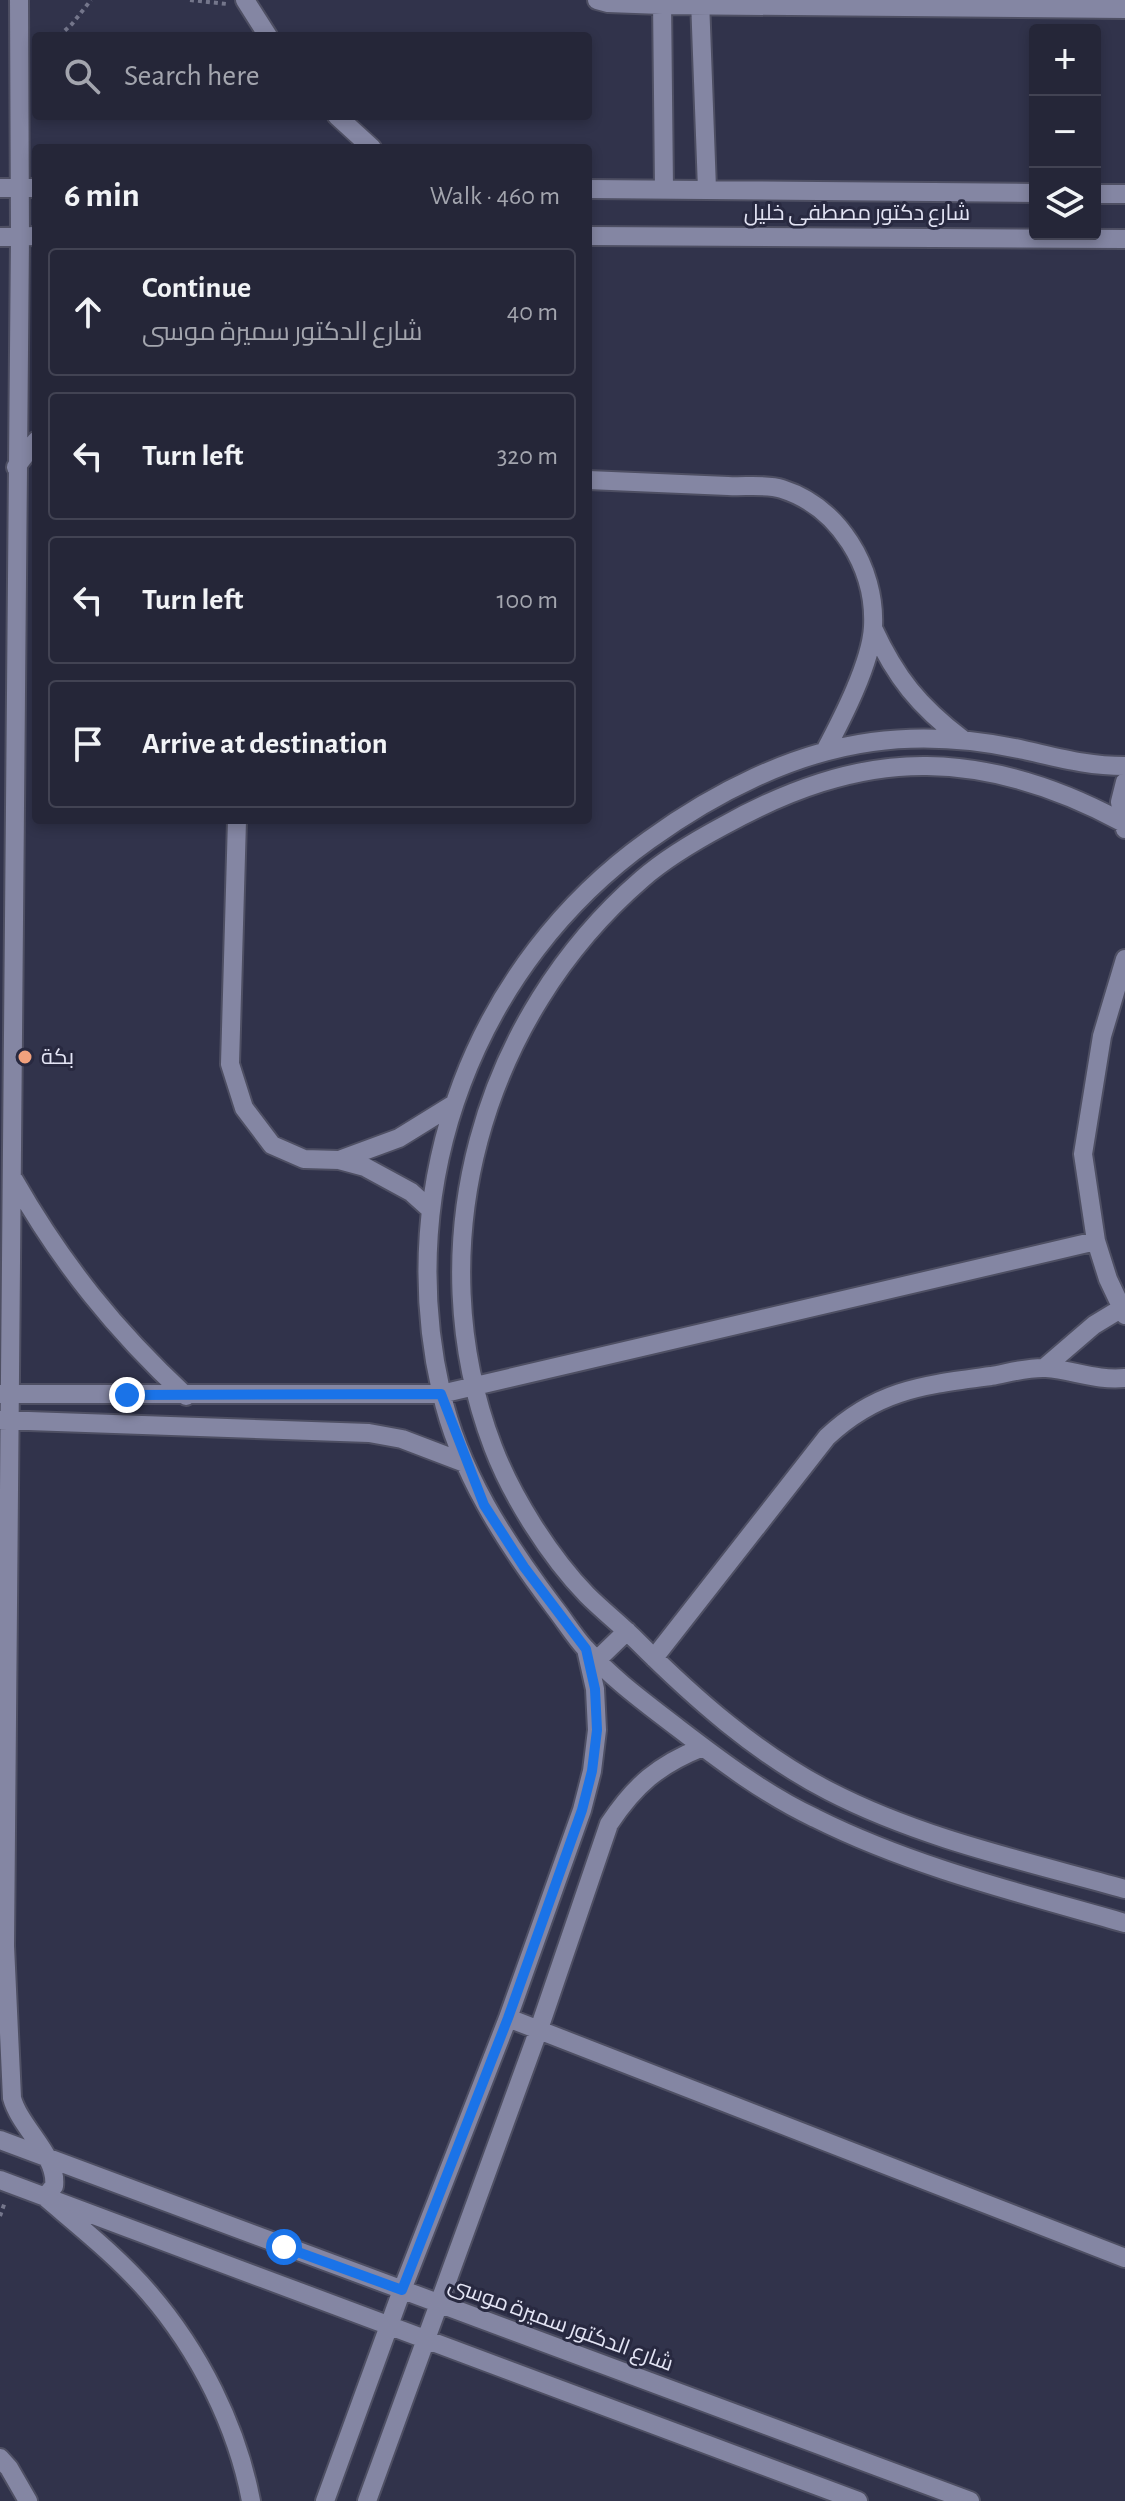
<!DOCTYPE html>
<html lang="en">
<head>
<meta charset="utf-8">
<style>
	body { margin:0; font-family:"Alegreya Sans",Cairo,sans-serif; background:#313243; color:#f1f3f6 }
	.controls { position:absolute; right:24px; top:24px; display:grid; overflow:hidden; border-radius:8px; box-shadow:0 4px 12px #0003 }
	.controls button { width:72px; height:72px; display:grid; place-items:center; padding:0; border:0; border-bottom:2px solid #424353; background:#252638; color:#f1f3f6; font:40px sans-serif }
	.stop { position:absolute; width:24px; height:24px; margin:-18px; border:6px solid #1a73e8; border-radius:50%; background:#fff }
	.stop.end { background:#1a73e8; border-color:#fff; box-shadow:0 2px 8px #0008 }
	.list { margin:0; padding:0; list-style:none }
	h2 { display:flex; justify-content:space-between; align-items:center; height:104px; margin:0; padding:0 32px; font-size:34px }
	h2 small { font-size:26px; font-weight:400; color:#a3a5ae }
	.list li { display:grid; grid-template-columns:52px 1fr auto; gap:24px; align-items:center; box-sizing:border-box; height:128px; margin:0 16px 16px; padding:0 16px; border:2px solid #424353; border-radius:8px }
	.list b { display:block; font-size:30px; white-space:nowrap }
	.list p { margin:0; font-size:26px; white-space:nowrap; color:#a3a5ae }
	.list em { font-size:26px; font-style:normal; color:#a3a5ae }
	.icon { flex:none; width:44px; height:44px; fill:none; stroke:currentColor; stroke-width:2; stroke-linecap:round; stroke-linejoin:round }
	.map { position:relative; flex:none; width:1125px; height:2501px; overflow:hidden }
	.search { position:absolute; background:#252638; box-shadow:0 4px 12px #0003; left:32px; top:32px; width:560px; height:88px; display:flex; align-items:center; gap:20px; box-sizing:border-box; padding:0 28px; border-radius:8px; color:#a3a5ae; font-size:30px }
	.panel { position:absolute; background:#252638; box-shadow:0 4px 12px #0003; left:32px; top:144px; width:560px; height:680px; border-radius:8px }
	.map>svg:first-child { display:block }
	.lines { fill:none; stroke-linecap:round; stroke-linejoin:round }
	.minor-casing { stroke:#4e4f63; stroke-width:22 }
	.path { stroke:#74768b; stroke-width:4; stroke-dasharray:4 4; stroke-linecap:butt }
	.minor { stroke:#8486a3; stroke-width:18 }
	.route { stroke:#1a73e8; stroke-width:10 }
	.poi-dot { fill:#f1a17d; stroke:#282940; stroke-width:3 }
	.labels { text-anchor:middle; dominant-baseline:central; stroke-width:6; stroke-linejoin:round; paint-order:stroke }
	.street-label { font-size:22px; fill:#e3e4f4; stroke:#282940 }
	.poi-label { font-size:22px; fill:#e3e4f4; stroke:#282940; text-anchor:start }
</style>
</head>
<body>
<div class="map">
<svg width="1125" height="2501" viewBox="0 0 1125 2501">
	<rect width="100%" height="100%" fill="#31334b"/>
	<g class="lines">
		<g class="minor-casing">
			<path id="minor" d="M 19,0 L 20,237 L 5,1946 L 12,2098 C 20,2128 58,2156 54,2186 L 45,2197 C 80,2227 118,2257 149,2293 C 199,2351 237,2426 251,2501
				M 245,0 L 268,36
				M 597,0 L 608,3 L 662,5 L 1125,9
				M 662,0 L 664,189
				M 700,0 L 707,189
				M 337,116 L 372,148
				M 0,188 L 36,188
				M 588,189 L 1035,193
				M 1095,194 L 1125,194
				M 588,236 L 1125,239
				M 0,237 L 36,236
				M 16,467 L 36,441
				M 588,480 C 635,482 681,484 728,486 C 745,487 767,484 782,489 C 839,507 876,568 873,627 C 871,663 842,719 825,751
				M 873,628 C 896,678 919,706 962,739
				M 1125,766 C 1088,766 1060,758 1024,750 C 974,739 923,735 872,742 C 792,753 714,793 649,840 C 475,964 393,1182 441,1391 C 459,1472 505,1542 554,1607 C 565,1621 574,1636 585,1648 C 611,1678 647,1704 678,1728 C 721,1761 766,1795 815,1818 C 913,1867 1020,1893 1125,1923
				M 1125,782 L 1120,802 L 1125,829
				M 237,820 L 230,1064 L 244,1108 L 272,1145 L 304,1159 L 339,1160 L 365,1167 L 411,1192 L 431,1210
				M 1122,822 C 1061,789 997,767 927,766 C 854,765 786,791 723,826 C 695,841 666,858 642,879 C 481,1018 417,1248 493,1447 C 512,1497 550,1557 587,1595 C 603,1611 621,1625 637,1641 C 694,1698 757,1754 829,1791 C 922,1839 1025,1861 1125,1889
				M 1125,959 L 1102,1036 L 1083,1154 L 1096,1241 L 1108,1279 L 1125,1315
				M 342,1159 L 399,1138 L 454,1104
				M 14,1180 C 62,1264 115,1330 186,1396
				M 1044,1368 L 1094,1325 L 1122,1308
				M 0,1394 L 441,1394 L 1096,1241
				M 0,1420 L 369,1433 L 402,1439 L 465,1463
				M 654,1658 L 827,1437 C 878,1389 925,1385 991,1376 C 1008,1373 1028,1367 1046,1368 C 1073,1370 1097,1381 1125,1378
				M 597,1660 L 627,1631
				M 508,2018 L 1125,2258
				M 0,2140 L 970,2501
				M 0,2180 L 858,2501
				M 0,2458 L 9,2468 L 28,2501
				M 325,2501 L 402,2290 L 508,2018 L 582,1810 L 592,1771 L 597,1730 L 595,1689 L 586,1649
				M 367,2501 L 539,2029 L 609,1824 C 635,1785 658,1765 703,1747"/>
		</g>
		<path class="path" d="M 190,0 L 227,4
			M 59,36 L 72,24 L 91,0
			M 0,2216 L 5,2202"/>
		<use href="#minor" class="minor"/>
	</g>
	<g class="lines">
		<path class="route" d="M 127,1395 L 441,1394 L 484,1505 L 524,1567 L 586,1649 L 595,1689 L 597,1730 L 592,1771 L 582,1810 L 508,2018 L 402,2290 L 284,2247"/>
	</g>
	<circle class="poi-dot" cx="25" cy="1057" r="8"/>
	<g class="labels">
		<g class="street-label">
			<text x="857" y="213">شارع دكتور مصطفى خليل</text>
			<text transform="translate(561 2324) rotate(20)">شارع الدكتور سميرة موسى</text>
		</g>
		<g class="poi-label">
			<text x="41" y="1057">بكة</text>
		</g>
	</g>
</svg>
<div class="controls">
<button>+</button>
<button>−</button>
<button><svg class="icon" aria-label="layers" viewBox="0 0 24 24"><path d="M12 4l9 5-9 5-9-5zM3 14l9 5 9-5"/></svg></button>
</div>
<div class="stop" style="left:284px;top:2247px"></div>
<div class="stop end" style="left:127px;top:1395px"></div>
<div class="search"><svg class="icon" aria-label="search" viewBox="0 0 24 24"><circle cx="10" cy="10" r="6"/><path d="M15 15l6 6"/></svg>Search here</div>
<section class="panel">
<h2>6 min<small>Walk · 460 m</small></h2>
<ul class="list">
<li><svg class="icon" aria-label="ahead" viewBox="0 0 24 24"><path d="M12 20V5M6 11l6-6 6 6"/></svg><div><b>Continue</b><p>شارع الدكتور سميرة موسى</p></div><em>40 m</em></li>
<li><svg class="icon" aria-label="left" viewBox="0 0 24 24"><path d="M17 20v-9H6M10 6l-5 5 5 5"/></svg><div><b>Turn left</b></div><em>320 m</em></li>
<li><svg class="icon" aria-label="left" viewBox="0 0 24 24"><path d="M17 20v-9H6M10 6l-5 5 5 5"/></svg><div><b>Turn left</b></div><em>100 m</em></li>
<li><svg class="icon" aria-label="arrive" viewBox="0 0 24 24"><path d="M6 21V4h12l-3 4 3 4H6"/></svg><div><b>Arrive at destination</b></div></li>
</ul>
</section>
</div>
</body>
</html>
